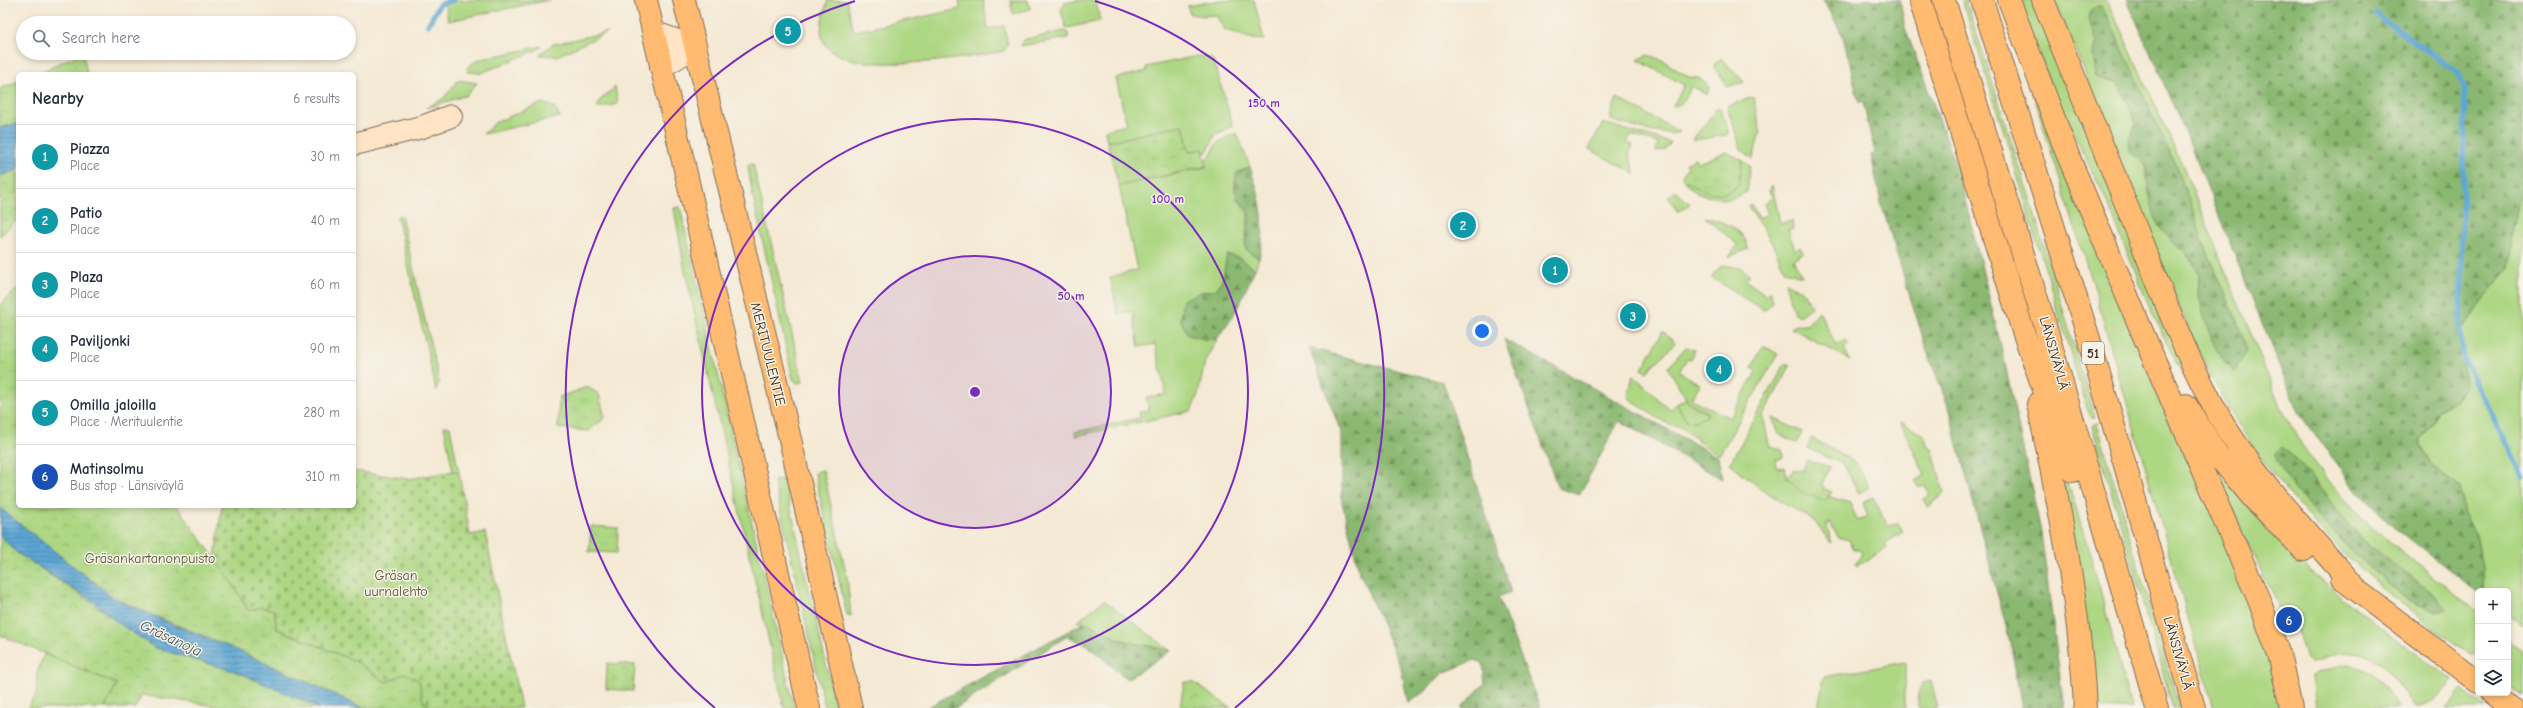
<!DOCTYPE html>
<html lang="en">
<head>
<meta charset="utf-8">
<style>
	body { margin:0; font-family:"Comic Neue",sans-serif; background:#f6f6f7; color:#1f2937 }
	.controls { position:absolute; right:12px; bottom:12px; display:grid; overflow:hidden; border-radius:6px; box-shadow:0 2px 6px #0003 }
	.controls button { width:36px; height:36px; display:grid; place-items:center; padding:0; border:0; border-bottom:1px solid #e0e1e3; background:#fff; color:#1f2937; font:20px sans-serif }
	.you { position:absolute; left:1482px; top:331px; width:14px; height:14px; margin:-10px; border:3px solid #fff; border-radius:50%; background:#1a73e8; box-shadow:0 0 0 6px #1a73e833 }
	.badge { display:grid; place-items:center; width:26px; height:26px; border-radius:50%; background:#7c3aed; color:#fff; font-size:13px; font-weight:700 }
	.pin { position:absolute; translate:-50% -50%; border:2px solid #fff; box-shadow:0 1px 4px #0006 }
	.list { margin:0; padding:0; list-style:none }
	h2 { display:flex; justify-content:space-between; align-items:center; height:52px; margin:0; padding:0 16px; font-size:17px }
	h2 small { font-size:13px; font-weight:400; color:#747a83 }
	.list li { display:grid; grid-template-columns:26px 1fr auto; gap:12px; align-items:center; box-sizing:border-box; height:64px; padding:0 16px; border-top:1px solid #e0e1e3 }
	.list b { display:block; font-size:15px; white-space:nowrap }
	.list p { margin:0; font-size:13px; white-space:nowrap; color:#747a83 }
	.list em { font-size:13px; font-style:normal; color:#747a83 }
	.icon { flex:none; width:22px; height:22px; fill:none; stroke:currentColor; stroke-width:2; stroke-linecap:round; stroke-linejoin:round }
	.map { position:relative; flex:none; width:2523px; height:708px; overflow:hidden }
	.search { position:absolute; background:#fff; box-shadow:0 2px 6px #0003; left:16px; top:16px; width:340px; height:44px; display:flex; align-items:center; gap:10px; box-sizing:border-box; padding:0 14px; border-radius:22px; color:#747a83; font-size:15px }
	.panel { position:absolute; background:#fff; box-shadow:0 2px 6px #0003; left:16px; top:72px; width:340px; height:436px; border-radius:6px }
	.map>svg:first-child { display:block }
	.green { fill:#add783; stroke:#748050; fill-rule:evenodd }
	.forest { fill:url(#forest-firs); stroke:#627148 }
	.cemetery { fill:url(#cemetery-stones); stroke:#748050 }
	.park { fill:url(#park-crowns); stroke:#748050 }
	.water { fill:url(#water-rules); stroke:#4b6879 }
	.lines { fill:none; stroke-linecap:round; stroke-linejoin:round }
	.stream { stroke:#5ba6d4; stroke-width:5.5 }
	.secondary-casing { stroke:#7c6d5e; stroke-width:24 }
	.primary-casing { stroke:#7c6d5e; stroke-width:24 }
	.highway-casing { stroke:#7c6d5e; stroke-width:24 }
	.secondary { stroke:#ffe4c6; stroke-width:22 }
	.primary { stroke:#febb71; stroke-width:22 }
	.highway { stroke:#febb71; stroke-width:22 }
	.ring { fill:none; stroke:#7b2cbf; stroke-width:2 }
	.labels { text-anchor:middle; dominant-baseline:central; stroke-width:3; stroke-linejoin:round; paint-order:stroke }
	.shield { fill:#f7f3e8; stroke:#73665b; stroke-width:1 }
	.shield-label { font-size:13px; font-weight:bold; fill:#3b2a1e }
	.street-label { font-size:14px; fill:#3b2a1e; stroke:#f7f3e8 }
	.park-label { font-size:14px; fill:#585537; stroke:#f7f3e8 }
	.water-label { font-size:15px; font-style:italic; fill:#46555e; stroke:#f7f3e8 }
	.centre { fill:#7b2cbf; stroke:#f7f3e8; stroke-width:2 }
	.ring-label { font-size:12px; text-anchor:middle; font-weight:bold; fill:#7b2cbf; stroke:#f7f3e8; stroke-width:3; stroke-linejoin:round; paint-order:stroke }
</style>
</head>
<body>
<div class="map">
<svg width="2523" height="708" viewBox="0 0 2523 708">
	<defs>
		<pattern id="forest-firs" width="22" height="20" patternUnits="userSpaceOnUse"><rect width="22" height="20" fill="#8ab871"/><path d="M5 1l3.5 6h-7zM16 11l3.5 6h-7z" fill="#72965c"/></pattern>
		<pattern id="cemetery-stones" width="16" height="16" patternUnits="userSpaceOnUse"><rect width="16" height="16" fill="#add783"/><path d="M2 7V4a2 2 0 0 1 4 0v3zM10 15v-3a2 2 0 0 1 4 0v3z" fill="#96b971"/></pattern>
		<pattern id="park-crowns" width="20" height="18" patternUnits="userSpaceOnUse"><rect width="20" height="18" fill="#add783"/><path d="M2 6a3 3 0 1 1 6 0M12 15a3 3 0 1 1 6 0" fill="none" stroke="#96b971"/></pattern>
		<pattern id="water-rules" width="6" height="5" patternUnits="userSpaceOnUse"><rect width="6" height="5" fill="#5ba6d4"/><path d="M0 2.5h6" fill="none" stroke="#4c87ab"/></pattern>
	</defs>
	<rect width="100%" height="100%" fill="#f7f3e8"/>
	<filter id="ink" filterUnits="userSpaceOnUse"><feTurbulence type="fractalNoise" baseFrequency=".025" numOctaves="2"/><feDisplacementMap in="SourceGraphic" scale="8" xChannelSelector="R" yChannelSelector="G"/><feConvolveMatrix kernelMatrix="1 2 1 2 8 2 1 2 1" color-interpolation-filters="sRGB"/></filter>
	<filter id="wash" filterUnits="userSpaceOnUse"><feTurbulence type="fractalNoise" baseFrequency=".012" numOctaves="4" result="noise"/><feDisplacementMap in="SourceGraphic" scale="16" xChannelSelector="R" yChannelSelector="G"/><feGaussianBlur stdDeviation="0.9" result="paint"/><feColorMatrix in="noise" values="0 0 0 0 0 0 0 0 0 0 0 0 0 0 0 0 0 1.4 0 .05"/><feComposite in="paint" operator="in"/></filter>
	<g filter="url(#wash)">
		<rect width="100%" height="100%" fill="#f4e9d4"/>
		<path class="green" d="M 445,0 L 549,0 L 448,21 Z
			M 828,0 L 847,1 L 853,29 L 856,31 L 960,9 L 959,0 L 983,0 L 988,29 L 1004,26 L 1008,45 L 1004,51 C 970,58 846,78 825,44 C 817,31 824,13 828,0 Z
			M 1010,0 L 1028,0 L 1030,9 L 1013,14 Z
			M 1079,0 L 1096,0 L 1100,21 L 1066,28 L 1061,10 L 1065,3 Z
			M 1220,0 L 1254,0 L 1264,40 L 1253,39 L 1225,30 L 1216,15 L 1203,16 L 1190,14 L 1187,6 Z
			M 1962,0 L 1966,0 L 2030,199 L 2095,417 L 2090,418 L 2009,148 Z
			M 2018,0 L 2035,0 L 2216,432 L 2183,376 L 2151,311 L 2104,195 L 2055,95 Z
			M 2055,0 L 2107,0 L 2182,164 L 2280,406 L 2303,447 L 2332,485 L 2368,524 L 2478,613 L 2478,650 L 2475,654 L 2470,654 C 2386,596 2312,531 2253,447 C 2208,382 2180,309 2151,236 C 2119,157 2087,79 2055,0 ZM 2098,42 L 2189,199 L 2202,239 L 2240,328 L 2218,352 L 2198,292 L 2199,273 L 2184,250 L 2160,228 L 2148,188 L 2145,164 L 2130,151 L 2129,141 L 2136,123 L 2119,83 L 2107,81 L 2093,53 ZM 2282,447 C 2314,472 2329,509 2358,535 C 2386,561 2422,580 2447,609 L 2437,612 L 2416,605 L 2352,550 L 2326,523 Z
			M 1065,31 L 1068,33 L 1068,38 L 1021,46 L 1023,40 Z
			M 608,32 L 557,56 L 539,55 L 553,44 Z
			M 542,46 L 535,51 L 481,73 L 467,72 L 468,67 L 477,60 Z
			M 1647,55 L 1662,60 L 1688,77 L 1699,78 L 1710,87 L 1707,94 L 1691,86 C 1688,95 1684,106 1673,106 L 1684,85 L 1638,60 Z
			M 1198,56 L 1211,58 L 1214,62 L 1233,126 L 1216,134 L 1207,152 L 1204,153 L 1203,149 L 1189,152 L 1183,125 L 1107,142 L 1105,130 L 1127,125 L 1116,78 L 1147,71 L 1146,67 Z
			M 1721,58 L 1744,82 L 1726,87 C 1723,75 1716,74 1714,65 Z
			M 2028,77 L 2267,638 L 2282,708 L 2214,708 L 2098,302 Z
			M 458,80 L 477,83 L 467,95 L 426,108 L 444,98 Z
			M 615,87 L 618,104 L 597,108 L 600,100 Z
			M 1753,97 L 1761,134 L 1759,135 L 1753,159 L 1741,149 L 1727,106 Z
			M 1617,98 L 1680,132 C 1666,138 1626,125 1611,120 L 1611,114 Z
			M 542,103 L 554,107 L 560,117 L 483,134 L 496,122 Z
			M 1718,107 L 1721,109 L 1728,131 L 1727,135 L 1694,140 L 1694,138 Z
			M 1603,123 L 1671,143 L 1664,150 L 1656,152 L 1658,143 L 1630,135 L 1627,144 L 1633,145 L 1629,154 L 1635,174 L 1589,149 Z
			M 1237,133 L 1250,167 L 1237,173 L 1237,199 C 1257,217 1242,227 1246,250 L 1259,258 L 1255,269 L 1237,257 L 1227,255 L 1223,278 L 1216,290 L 1201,292 L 1204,339 L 1217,339 L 1205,361 L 1198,395 L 1191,411 L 1076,436 L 1075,432 L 1140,418 L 1139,412 L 1149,410 L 1146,398 L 1166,394 L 1155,344 L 1139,347 L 1132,311 L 1118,314 L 1110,277 L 1137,270 L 1119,186 L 1207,167 L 1205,159 C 1213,157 1212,150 1217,144 C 1223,138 1229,136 1237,133 Z
			M 1742,160 L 1750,166 L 1747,192 L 1728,200 L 1698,194 L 1685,183 L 1686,181 L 1712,192 L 1741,166 Z
			M 753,164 L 803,382 L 797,383 L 793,379 L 752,192 L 748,165 Z
			M 2523,181 L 2523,625 L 2508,614 L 2508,591 L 2483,591 L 2483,569 L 2476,535 L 2463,512 L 2461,488 C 2438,474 2430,465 2419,442 L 2435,420 L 2437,411 L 2456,399 L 2465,387 L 2460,332 L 2509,267 L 2512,234 Z
			M 1772,185 L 1780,223 L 1792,221 L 1793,228 L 1788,230 L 1795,250 L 1800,247 L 1803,253 L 1793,259 L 1802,276 L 1785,271 L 1772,243 L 1748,206 L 1751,204 L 1759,218 L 1768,214 L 1764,203 L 1772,198 L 1769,191 Z
			M 1676,191 L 1690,204 L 1678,212 L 1668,197 Z
			M 680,207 L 794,708 L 784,708 L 685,271 L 674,208 Z
			M 401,215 L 439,381 L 436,390 L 397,216 Z
			M 1705,217 C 1723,222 1745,228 1748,249 L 1729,257 L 1738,245 Z
			M 1722,265 L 1741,268 L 1750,275 L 1745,280 L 1766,295 L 1771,291 L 1772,304 L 1763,310 L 1711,277 Z
			M 1785,283 L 1801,290 L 1812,306 L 1799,316 L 1794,313 Z
			M 1819,311 L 1836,345 L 1846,340 L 1849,345 L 1844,348 L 1850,360 L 1791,328 L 1799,324 L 1807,325 Z
			M 1663,331 L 1675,343 L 1647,372 L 1642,369 Z
			M 1763,346 L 1778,354 L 1719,455 L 1697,441 L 1697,437 C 1688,435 1683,427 1675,425 C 1673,424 1671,425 1669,424 C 1664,423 1631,401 1628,397 L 1633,375 L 1669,409 L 1677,404 L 1688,423 L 1708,413 L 1688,402 L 1668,367 L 1686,347 L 1695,350 L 1690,359 L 1687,358 L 1679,372 L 1700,384 L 1691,399 L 1730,418 L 1757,370 L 1752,367 Z
			M 1785,364 L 1790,366 L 1763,416 L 1769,445 L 1782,450 L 1783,458 L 1775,460 L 1776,468 L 1785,467 L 1787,478 L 1825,501 L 1827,496 L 1850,503 L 1857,521 L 1868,517 L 1863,502 L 1873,497 L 1888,526 L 1899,524 L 1903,532 L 1885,543 L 1887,548 L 1857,566 L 1855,564 L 1862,554 L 1861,551 L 1854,549 L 1849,540 L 1838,537 L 1830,523 L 1826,524 L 1830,533 L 1831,543 L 1814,521 L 1760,488 L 1730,463 Z
			M 1773,418 L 1802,432 L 1797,443 L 1777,433 Z
			M 1900,422 L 1924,435 L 1928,447 L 1932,448 L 1944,492 L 1929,508 L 1924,499 L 1930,495 L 1925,485 L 1919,488 L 1915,481 L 1925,475 Z
			M 2097,423 L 2179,708 L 2173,708 L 2092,425 Z
			M 444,426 L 450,427 L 459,473 L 453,471 Z
			M 1812,438 L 1856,463 L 1869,487 L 1859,493 L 1843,464 L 1807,448 Z
			M 2208,461 L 2298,560 L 2356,609 L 2453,681 C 2442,692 2430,708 2414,707 C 2396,683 2380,646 2343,653 C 2332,654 2322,661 2310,662 L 2306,658 L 2291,612 L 2282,614 Z
			M 823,470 L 847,577 L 851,616 L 847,615 L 817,485 L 815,472 Z
			M 784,479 L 836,708 L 825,708 L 774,481 Z
			M 2065,482 L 2068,483 L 2094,567 L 2131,708 L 2095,708 L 2064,486 Z
			M 1104,600 L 1171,651 L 1121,640 L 1085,622 L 1077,622 Z
			M 2508,640 L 2523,650 L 2523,696 L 2508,685 Z
			M 44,654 L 117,684 L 105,708 L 27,708 L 36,695 L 37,673 Z
			M 1905,662 L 1905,708 L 1818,708 L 1824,677 Z
			M 2346,665 C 2373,666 2386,687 2399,708 L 2316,708 L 2312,677 L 2317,672 Z
			M 1931,681 L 1938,708 L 1918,708 L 1918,693 L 1922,683 Z
			M 2462,689 L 2483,706 L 2486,708 L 2446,708 Z"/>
		<path class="forest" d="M 1823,0 L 1900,0 L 1905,28 L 1957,167 L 2001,346 L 2041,532 L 2064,708 L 2022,708 L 2011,645 L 1947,403 L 1928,354 L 1881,203 L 1871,155 L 1875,154 L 1863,102 L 1859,103 L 1843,36 Z
			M 2127,0 L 2523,0 L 2523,181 L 2512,234 L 2509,267 L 2460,332 L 2465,387 L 2456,399 L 2437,411 L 2435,420 L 2419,442 C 2430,465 2438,475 2461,488 L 2463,512 L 2476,535 L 2483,569 L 2483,591 L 2478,592 L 2392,525 L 2352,485 L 2298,412 L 2186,134 Z
			M 2095,6 L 2100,6 L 2108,17 L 2168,149 L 2189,199 L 2202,239 L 2240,328 L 2247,351 L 2234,372 C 2216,358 2202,317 2199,294 C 2198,287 2200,278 2198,272 C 2191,252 2173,244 2161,229 C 2152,219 2147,178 2145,164 L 2130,151 L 2129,141 L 2136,123 L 2119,83 L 2096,77 L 2093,53 L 2098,42 C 2093,30 2083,17 2095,6 Z
			M 1250,167 C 1261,199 1267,225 1259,258 L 1246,250 C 1244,238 1249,230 1249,218 C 1249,199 1228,205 1237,173 Z
			M 1227,255 L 1237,257 L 1255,269 L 1236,311 L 1217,339 L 1204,339 L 1188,335 L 1180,319 L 1183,300 L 1201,292 L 1216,290 L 1223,278 Z
			M 1504,339 L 1718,457 L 1722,479 L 1619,421 L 1579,495 L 1558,488 Z
			M 1309,348 L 1443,382 L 1511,592 L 1498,597 L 1540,708 L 1461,708 L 1485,683 L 1483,663 L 1475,660 L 1443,673 L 1424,692 L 1408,703 L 1401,668 L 1359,571 L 1342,502 L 1342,435 Z
			M 2282,447 C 2312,471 2330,505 2356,533 C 2382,563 2421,579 2447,609 C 2437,612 2425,610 2415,604 C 2381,582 2284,491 2275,453 Z
			M 1085,622 L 1121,640 L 1171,651 L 1127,679 L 1087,645 L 1067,636 L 956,708 L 926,708 Z"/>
		<path class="cemetery" d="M 354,471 L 409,479 L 453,471 L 459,473 L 470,535 L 485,532 L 521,708 L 434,708 L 423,702 L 419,681 L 386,682 L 357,662 L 277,629 L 261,607 L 249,611 L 215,558 L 222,506 L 354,506 Z"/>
		<path class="park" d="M 83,53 L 87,74 L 35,74 L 78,55 Z
			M 18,81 L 18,219 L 0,236 L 0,89 Z
			M 1183,125 L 1189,152 L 1203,149 L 1207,166 L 1119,186 L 1107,142 Z
			M 1726,152 L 1742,160 L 1738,186 C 1734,189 1729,192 1724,193 C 1713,196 1688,185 1682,176 L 1688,166 L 1686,163 L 1695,158 L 1698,163 Z
			M 18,288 L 18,506 L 177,506 L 229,578 L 249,611 L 261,607 L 274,610 L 277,629 L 357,662 L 386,682 L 405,673 L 419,681 L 423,702 L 434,708 L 364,708 L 228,646 L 126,604 L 79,571 L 0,508 L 0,305 Z
			M 587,387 L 599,394 L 605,418 L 589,431 L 558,428 L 559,397 Z
			M 1686,398 L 1688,402 L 1708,414 L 1706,417 L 1688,423 L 1677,404 Z
			M 1807,460 L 1830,467 L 1823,483 L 1824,489 L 1832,492 L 1825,501 L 1802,493 L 1787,478 L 1794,469 L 1797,471 L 1803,470 Z
			M 591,526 L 618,528 L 617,553 L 589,552 Z
			M 0,535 C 33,570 80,590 117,622 L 299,698 L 319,708 L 231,708 L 142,695 L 135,708 L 105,708 L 117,684 L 0,635 Z
			M 607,663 L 635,665 L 633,691 L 606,689 Z
			M 1184,682 L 1193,682 L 1231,708 L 1180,708 Z"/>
		<path class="water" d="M 18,123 L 18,170 L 0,176 L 0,128 Z
			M 0,508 L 112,597 L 169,623 L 228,646 L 364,708 L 319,708 L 240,673 L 155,648 L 117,622 L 94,602 L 17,553 L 0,535 Z"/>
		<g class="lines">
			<path class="stream" d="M 2375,14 L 2457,72 L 2465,87 L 2460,332 L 2464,359 L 2523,477
				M 428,25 L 439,5 L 453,0"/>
		</g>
	</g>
	<g filter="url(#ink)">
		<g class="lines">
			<g class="secondary-casing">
				<path id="secondary" d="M 653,32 L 695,47
					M 661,67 L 695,47
					M 354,144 L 422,127 L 451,116"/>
			</g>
			<g class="primary-casing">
				<path id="primary" d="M 646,0 L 809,708
					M 684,0 L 790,439 L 851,708"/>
			</g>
			<g class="highway-casing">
				<path id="highway" d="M 1920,0 L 2023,331 L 2073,471
					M 1944,0 L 2045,325 L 2157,708
					M 1982,0 L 2090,342 L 2194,708
					M 2009,0 L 2067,153 L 2146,341 L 2259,600 L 2280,658 L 2291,708
					M 2043,0 C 2074,77 2106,154 2137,231 C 2162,294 2186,357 2219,416 C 2256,480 2307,532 2355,587
					M 2038,404 C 2059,504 2080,606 2085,708
					M 2186,405 L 2217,455 L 2253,498 L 2304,550
					M 2342,579 L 2478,682
					M 2492,693 L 2511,708"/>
			</g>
			<use href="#secondary" class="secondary"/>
			<use href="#primary" class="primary"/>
			<use href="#highway" class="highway"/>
		</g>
	</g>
	<circle cx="975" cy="392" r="136" fill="#7b2cbf" fill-opacity=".12"/>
	<g class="ring">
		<circle cx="975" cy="392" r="136"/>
		<circle cx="975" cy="392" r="273"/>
		<path d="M715 708A409 409 0 0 1 855 1M1095 1A409 409 0 0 1 1235 708"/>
	</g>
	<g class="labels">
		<rect class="shield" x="2082" y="342" width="22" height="22" rx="3"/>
		<g class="shield-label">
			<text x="2093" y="353">51</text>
		</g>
		<g class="street-label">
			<text transform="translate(2054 353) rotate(74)">LÄNSIVÄYLÄ</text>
			<text transform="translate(768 354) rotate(76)">MERITUULENTIE</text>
			<text transform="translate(2178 653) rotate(74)">LÄNSIVÄYLÄ</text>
		</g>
		<g class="park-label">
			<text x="150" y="558">Gräsankartanonpuisto</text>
			<text x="396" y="575">Gräsan<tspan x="396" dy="16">uurnalehto</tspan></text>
		</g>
		<g class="water-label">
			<text transform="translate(171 638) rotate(25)">Gräsanoja</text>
		</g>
	</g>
	<circle cx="975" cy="392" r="6" class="centre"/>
	<g class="ring-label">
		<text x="1264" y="107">150 m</text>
		<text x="1168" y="203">100 m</text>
		<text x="1071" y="300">50 m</text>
	</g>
</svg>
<div class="controls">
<button>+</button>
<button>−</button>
<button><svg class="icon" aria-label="layers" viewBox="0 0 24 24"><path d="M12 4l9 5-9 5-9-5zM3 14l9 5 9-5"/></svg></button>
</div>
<div class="you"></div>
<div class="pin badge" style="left:1555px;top:270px;background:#0f9aa8">1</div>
<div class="pin badge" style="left:1463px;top:225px;background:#0f9aa8">2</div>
<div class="pin badge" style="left:1633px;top:316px;background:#0f9aa8">3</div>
<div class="pin badge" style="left:1719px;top:369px;background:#0f9aa8">4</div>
<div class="pin badge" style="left:788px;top:31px;background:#0f9aa8">5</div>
<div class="pin badge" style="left:2289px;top:620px;background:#1a4fb4">6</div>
<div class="search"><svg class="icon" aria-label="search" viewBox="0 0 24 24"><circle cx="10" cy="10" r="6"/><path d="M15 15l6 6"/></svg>Search here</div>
<section class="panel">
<h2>Nearby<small>6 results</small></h2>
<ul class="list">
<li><span class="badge" style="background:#0f9aa8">1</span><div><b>Piazza</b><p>Place</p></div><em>30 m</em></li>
<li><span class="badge" style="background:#0f9aa8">2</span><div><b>Patio</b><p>Place</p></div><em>40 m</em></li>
<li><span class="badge" style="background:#0f9aa8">3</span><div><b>Plaza</b><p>Place</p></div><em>60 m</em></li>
<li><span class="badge" style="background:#0f9aa8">4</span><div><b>Paviljonki</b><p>Place</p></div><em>90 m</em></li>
<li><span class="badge" style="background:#0f9aa8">5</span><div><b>Omilla jaloilla</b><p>Place · Merituulentie</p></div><em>280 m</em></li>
<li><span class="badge" style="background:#1a4fb4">6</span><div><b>Matinsolmu</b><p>Bus stop · Länsiväylä</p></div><em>310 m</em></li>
</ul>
</section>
</div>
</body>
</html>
